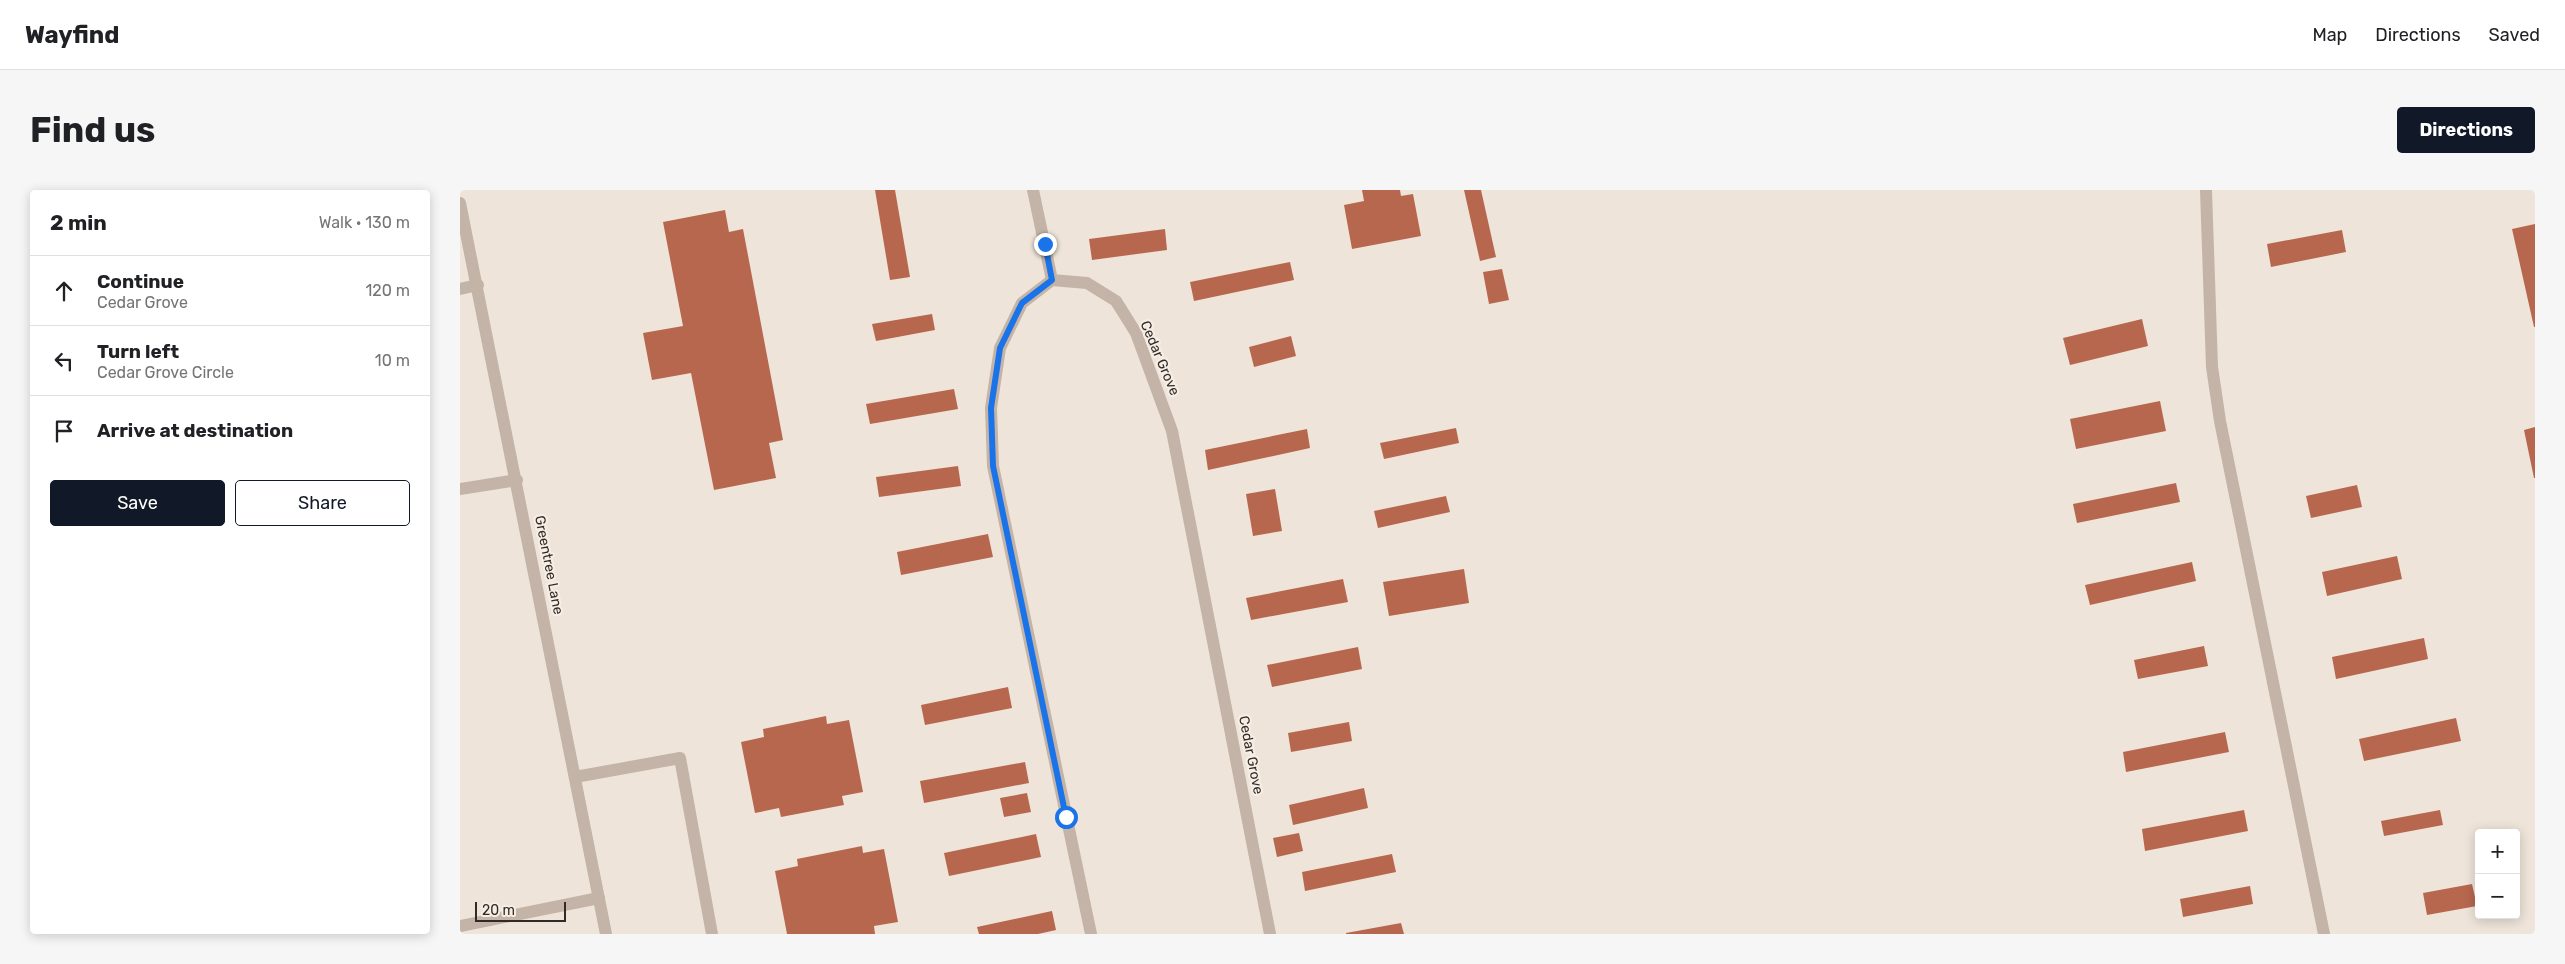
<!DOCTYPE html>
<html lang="en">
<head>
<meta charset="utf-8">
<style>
	body { margin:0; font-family:Rubik,sans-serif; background:#f6f6f6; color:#202124 }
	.controls { position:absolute; right:15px; bottom:15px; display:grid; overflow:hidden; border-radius:5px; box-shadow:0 2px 12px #0003 }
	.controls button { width:45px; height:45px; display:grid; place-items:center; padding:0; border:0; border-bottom:1px solid #e0e0e0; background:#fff; color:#202124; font:25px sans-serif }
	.scale { position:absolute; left:15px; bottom:12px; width:91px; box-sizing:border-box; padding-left:5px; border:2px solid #322a26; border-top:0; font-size:14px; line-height:18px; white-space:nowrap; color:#322a26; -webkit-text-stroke:4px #f6eee5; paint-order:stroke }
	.stop { position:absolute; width:15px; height:15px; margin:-11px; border:4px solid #1a73e8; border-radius:50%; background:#fff }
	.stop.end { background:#1a73e8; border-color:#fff; box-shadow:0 1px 5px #0008 }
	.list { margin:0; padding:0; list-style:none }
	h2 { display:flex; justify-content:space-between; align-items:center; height:65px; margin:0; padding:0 20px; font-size:21px }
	h2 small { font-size:16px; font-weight:400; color:#757577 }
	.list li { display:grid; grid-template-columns:32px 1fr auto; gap:15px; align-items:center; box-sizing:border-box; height:70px; padding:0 20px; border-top:1px solid #e0e0e0 }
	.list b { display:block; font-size:19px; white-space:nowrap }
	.list p { margin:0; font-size:16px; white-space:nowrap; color:#757577 }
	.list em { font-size:16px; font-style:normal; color:#757577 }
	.actions { display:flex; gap:10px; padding:15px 20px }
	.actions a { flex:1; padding:11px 0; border:1px solid #111827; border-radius:5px; text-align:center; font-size:18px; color:#111827 }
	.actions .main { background:#111827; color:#fff }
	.icon { flex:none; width:28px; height:28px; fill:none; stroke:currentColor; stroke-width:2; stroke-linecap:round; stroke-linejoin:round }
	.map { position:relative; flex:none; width:2075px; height:744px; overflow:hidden; border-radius:5px }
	header { display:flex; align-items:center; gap:30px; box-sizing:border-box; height:70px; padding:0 25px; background:#fff; border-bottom:1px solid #e0e0e0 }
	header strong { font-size:24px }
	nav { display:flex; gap:28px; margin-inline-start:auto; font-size:18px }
	.intro { display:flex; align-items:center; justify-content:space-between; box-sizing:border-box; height:120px; padding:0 30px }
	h1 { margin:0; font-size:35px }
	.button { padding:12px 22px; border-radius:5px; background:#111827; color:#fff; font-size:18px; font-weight:700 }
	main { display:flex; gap:30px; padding:0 30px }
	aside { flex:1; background:#fff; border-radius:5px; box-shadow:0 2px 12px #0003 }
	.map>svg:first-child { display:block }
	.building { fill:#b7674e }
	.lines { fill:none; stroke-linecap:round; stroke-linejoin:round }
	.service { stroke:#c4b4a7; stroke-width:12 }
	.minor { stroke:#c4b4a7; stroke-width:12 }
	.route { stroke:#1a73e8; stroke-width:6 }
	.labels { text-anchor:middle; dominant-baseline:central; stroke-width:4.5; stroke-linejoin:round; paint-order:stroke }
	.street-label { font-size:14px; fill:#322a26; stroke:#f6eee5 }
</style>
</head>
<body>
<header>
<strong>Wayfind</strong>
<nav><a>Map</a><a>Directions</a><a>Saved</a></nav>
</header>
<div class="intro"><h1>Find us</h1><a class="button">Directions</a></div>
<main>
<aside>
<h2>2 min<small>Walk · 130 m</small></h2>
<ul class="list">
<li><svg class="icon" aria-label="ahead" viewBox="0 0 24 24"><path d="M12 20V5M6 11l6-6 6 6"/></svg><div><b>Continue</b><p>Cedar Grove</p></div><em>120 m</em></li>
<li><svg class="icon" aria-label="left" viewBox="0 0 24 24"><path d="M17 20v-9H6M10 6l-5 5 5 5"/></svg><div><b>Turn left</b><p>Cedar Grove Circle</p></div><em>10 m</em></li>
<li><svg class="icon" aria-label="arrive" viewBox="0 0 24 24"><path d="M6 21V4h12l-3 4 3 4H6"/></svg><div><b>Arrive at destination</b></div></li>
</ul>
<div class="actions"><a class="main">Save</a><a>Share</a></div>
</aside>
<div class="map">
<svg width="2075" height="744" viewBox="0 0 2075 744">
	<rect width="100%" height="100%" fill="#eee4d9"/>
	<path class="building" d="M 415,0 L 435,0 L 450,87 L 430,90 Z
		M 902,0 L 940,0 L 941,6 L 953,4 L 961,46 L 892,59 L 884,15 L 904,11 Z
		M 1004,0 L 1021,0 L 1036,67 L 1020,71 Z
		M 265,20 L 269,42 L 283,39 L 323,250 L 309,253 L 316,288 L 254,300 L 231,183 L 192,190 L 183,143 L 223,136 L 203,32 Z
		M 2075,34 L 2075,137 L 2074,137 L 2052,39 Z
		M 705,39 L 707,60 L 632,70 L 629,49 Z
		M 1882,40 L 1886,62 L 1811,77 L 1807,54 Z
		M 830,72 L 834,90 L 734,111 L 730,92 Z
		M 1042,79 L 1049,110 L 1029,114 L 1023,82 Z
		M 472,124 L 475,140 L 416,151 L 412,134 Z
		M 1682,129 L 1688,156 L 1610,175 L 1603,148 Z
		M 831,146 L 836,166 L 794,177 L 789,157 Z
		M 494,199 L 498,219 L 410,234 L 406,214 Z
		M 1700,211 L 1706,241 L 1616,259 L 1610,229 Z
		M 2075,237 L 2075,288 L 2074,288 L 2064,240 Z
		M 996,238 L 999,253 L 924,269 L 920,253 Z
		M 847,239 L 850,258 L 748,280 L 745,260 Z
		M 498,276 L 501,296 L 419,307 L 416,287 Z
		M 1716,293 L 1720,312 L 1617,333 L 1613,314 Z
		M 1897,295 L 1902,317 L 1851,328 L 1846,306 Z
		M 815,299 L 822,341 L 793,346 L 786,304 Z
		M 986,306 L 990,322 L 918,338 L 914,321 Z
		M 528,344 L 533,367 L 441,385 L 437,362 Z
		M 1937,366 L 1942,389 L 1867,406 L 1862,382 Z
		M 1732,372 L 1736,391 L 1630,415 L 1625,395 Z
		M 1004,379 L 1009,413 L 929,426 L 923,392 Z
		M 883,389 L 888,412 L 791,430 L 786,408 Z
		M 1964,448 L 1968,469 L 1876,489 L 1872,467 Z
		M 1744,456 L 1748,476 L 1678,489 L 1674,470 Z
		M 898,457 L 902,479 L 812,497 L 807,475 Z
		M 548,497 L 552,518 L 465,535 L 461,515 Z
		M 366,526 L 367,534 L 389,530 L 403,602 L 382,606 L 384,615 L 321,627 L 319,618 L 295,623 L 281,552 L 304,547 L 303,539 Z
		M 1996,528 L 2001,551 L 1904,571 L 1899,549 Z
		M 889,532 L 892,551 L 831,562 L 828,543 Z
		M 1765,542 L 1769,562 L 1666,582 L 1663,562 Z
		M 565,572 L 569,593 L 464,613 L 460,591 Z
		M 904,598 L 908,618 L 833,635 L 829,615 Z
		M 567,603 L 571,622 L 544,627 L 540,608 Z
		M 1784,620 L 1788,641 L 1685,661 L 1682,639 Z
		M 1980,620 L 1983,635 L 1924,646 L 1921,631 Z
		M 839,643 L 843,661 L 817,667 L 813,648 Z
		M 576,644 L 581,667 L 489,686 L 484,663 Z
		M 402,656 L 403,663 L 424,659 L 438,732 L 414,736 L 415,744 L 327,744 L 315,681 L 338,676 L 337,669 Z
		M 932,664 L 936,682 L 845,701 L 842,682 Z
		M 2012,694 L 2017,716 L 1967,725 L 1963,703 Z
		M 1790,696 L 1793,714 L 1723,727 L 1720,709 Z
		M 592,721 L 596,740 L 578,744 L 519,744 L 517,737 Z
		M 941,733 L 944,744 L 886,744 L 886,743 Z"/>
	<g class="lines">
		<path class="service" d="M 0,99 L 18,95
			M 0,299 L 57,290
			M 115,587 L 220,568 L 252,744
			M 0,736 L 139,708"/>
		<path class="minor" d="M 573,0 L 592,90
			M 1746,0 L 1752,177 L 1760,231 L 1864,744
			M 0,13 L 146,744
			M 631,744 L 533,276 L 531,218 L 540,158 L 562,113 L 592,90 L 627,93 L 656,111 L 676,143 L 712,241 L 810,744"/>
	</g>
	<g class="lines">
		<path class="route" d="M 585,54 L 592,90 L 562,113 L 540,158 L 531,218 L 533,276 L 606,627"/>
	</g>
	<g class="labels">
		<g class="street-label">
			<text transform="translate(700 168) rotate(67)">Cedar Grove</text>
			<text transform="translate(89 375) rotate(79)">Greentree Lane</text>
			<text transform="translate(791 565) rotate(79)">Cedar Grove</text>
		</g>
	</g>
</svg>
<div class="controls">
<button>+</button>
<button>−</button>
</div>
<div class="scale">20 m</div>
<div class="stop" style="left:606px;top:627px"></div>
<div class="stop end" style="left:585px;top:54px"></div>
</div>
</main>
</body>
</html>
